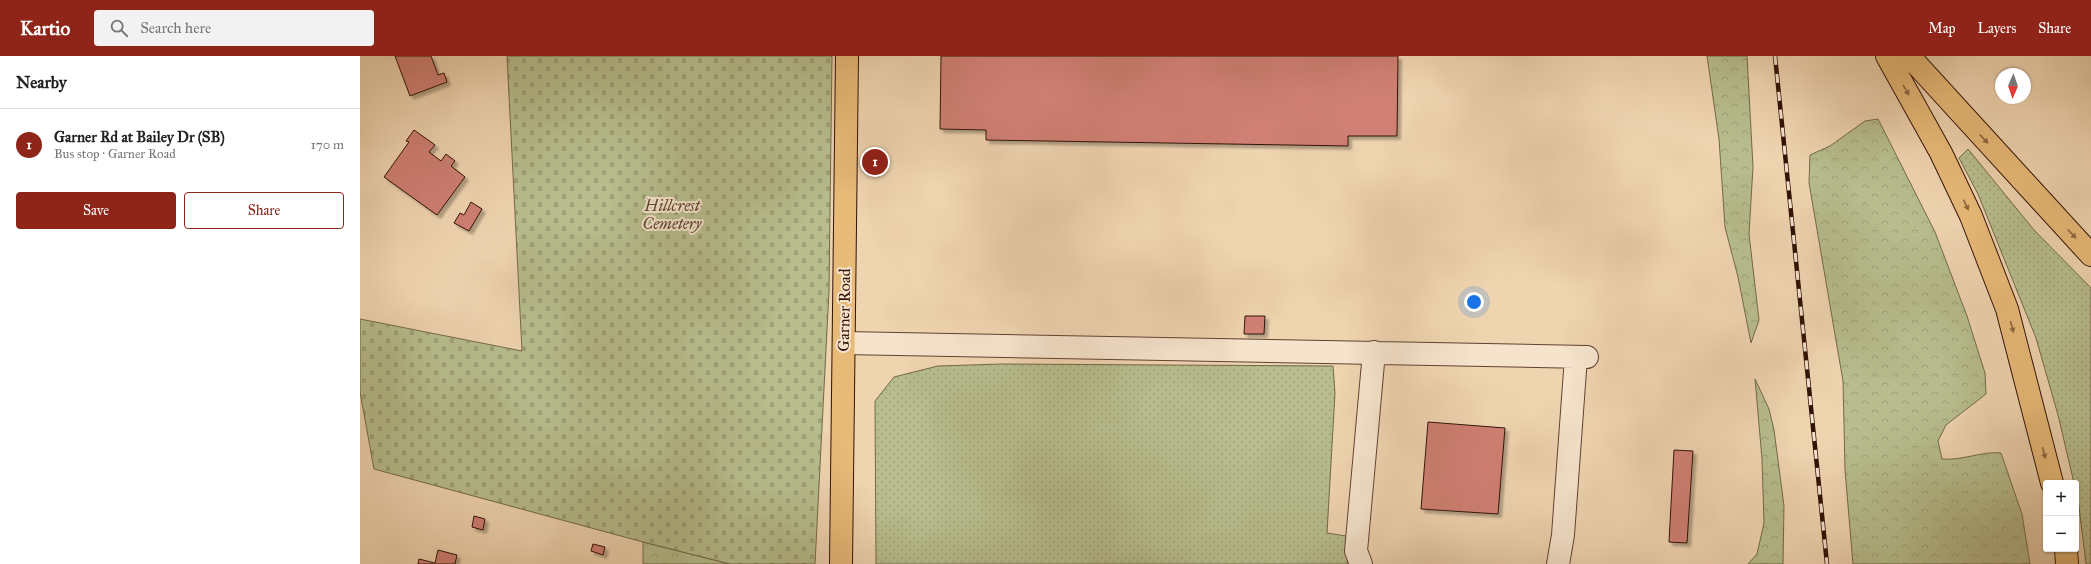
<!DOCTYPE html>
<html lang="en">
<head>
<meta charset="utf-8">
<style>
	body { margin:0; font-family:"IM FELL Great Primer",serif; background:#f2f2f2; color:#222 }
	.controls { position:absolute; right:12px; bottom:12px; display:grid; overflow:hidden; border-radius:4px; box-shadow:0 1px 3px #0004 }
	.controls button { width:36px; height:36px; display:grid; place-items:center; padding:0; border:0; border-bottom:1px solid #e0e0e0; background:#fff; color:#222; font:20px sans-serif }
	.compass { position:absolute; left:1635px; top:12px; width:36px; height:36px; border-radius:50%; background:#fff; box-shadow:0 1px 3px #0004; rotate:182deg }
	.you { position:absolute; left:1114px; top:246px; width:14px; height:14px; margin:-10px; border:3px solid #fff; border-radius:50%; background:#1a73e8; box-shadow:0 0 0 6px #1a73e833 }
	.badge { display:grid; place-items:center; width:26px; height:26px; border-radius:50%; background:#8f2418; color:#fff; font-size:13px; font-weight:700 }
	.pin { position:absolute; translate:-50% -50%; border:2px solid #fff; box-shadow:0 1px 4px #0006 }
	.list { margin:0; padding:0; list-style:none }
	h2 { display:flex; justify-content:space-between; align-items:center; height:52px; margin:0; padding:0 16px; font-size:17px }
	h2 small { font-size:13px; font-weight:400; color:#767676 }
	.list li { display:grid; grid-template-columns:26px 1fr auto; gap:12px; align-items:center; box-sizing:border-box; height:72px; padding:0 16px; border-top:1px solid #e0e0e0 }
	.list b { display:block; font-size:15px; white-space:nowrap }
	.list p { margin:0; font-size:13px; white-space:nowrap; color:#767676 }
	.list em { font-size:13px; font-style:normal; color:#767676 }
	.actions { display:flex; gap:8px; padding:12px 16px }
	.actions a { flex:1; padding:9px 0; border:1px solid #8f2418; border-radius:4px; text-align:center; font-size:14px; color:#8f2418 }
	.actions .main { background:#8f2418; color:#fff }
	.icon { flex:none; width:22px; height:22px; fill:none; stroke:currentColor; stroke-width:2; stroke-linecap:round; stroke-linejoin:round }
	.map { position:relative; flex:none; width:1731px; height:508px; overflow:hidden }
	header { display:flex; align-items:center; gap:24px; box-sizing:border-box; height:56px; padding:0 20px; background:#8f2418; color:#fff }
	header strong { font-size:19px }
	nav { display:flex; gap:22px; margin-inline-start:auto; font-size:14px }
	.search { width:280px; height:36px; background:#f2f2f2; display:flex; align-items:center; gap:10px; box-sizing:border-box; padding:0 14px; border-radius:4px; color:#767676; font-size:15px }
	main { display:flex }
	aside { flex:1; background:#fff }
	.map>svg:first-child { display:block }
	.grass { fill:url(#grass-dots); stroke:#74684a }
	.forest { fill:url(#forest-crowns); stroke:#74684a }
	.cemetery { fill:url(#cemetery-stones); stroke:#74684a }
	.building { fill:#cf7f73; stroke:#321206; filter:url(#shadow) }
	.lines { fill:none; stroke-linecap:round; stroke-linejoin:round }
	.minor-casing { stroke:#614230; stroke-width:24 }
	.major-casing { stroke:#321206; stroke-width:24 }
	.highway-casing { stroke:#321206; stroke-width:24 }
	.minor { stroke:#f5e3cc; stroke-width:22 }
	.major { stroke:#e8ba78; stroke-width:22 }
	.highway { stroke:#e8ba78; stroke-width:22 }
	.rail-casing { stroke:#321206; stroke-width:4.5 }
	.rail { stroke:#f5e3cc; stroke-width:3; stroke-dasharray:9; stroke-linecap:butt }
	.oneway { fill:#8d663f }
	.labels { text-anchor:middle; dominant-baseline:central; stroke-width:4; stroke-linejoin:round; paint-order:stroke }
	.park-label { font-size:16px; font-style:italic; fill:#5a452e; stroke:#f5e3cc }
	.street-label { font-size:16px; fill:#321206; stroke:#f5e3cc }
</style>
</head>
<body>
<header>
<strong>Kartio</strong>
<div class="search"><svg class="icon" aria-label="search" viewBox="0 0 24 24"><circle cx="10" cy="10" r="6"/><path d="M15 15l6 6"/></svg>Search here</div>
<nav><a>Map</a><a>Layers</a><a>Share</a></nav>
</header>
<main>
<aside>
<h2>Nearby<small></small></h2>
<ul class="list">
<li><span class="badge">1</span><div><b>Garner Rd at Bailey Dr (SB)</b><p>Bus stop · Garner Road</p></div><em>170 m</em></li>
</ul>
<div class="actions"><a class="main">Save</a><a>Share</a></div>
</aside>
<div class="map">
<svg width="1731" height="508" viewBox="0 0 1731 508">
	<defs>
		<pattern id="grass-dots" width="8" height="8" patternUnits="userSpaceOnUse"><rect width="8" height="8" fill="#b7bd8d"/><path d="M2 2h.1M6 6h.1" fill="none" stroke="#9ea178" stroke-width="1.8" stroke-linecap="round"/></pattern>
		<pattern id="forest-crowns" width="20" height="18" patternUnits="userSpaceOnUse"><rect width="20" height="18" fill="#b7bd8d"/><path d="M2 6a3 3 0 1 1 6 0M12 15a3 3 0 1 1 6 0" fill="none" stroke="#9ea178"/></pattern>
		<pattern id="cemetery-stones" width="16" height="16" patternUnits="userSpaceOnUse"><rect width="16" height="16" fill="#b7bd8d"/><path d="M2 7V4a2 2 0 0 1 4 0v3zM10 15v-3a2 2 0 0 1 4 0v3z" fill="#9ea178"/></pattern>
		<filter id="shadow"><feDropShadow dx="3.5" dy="3.5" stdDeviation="1" flood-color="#0004"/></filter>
	</defs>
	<rect width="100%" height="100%" fill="#efd4b0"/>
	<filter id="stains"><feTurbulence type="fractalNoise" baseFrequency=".005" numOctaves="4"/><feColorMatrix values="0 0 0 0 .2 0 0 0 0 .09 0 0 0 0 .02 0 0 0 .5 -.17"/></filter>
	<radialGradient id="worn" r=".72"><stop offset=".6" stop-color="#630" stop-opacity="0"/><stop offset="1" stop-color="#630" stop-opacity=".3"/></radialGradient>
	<path class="grass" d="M 1608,93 L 1674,174 L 1731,232 L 1731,508 L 1726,508 L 1716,427 L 1714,427 L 1698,359 L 1676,282 L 1618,138 L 1599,102 Z
		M 641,308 L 973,310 L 975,337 L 967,477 L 986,480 L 988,508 L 516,508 L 515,345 L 534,321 L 578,310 Z"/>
	<path class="forest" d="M 1347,0 L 1387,0 L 1393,111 L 1389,178 L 1399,264 L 1391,287 L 1378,221 L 1365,171 L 1359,83 Z
		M 1518,63 L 1575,176 L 1607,260 L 1625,317 L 1626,338 L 1586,369 L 1578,385 L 1582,403 C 1602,405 1621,395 1641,397 L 1662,458 L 1670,508 L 1493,508 L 1485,414 L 1483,325 L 1449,127 L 1450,99 L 1470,90 L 1505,65 Z
		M 1395,323 L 1409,353 L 1414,374 L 1424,450 L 1423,508 L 1388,508 L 1397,498 L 1404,467 L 1402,403 Z
		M 283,486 L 370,508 L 283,508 Z"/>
	<path class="cemetery" d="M 147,0 L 472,0 L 469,235 L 455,508 L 370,508 L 283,486 L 14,413 L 0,336 L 0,263 L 162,295 Z"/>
	<path class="building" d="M 35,0 L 71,0 L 78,19 L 84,17 L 87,26 L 50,40 Z
		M 581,0 L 1038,0 L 1037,80 L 988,80 L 988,90 L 626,84 L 626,74 L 580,73 Z
		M 54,74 L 75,89 L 69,96 L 81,105 L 86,98 L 95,105 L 91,110 L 105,121 L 77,159 L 24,121 L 49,86 L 46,85 Z
		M 111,146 L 122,153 L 109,175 L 94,167 L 100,157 L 104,159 Z
		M 885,260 L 905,260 L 904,278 L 884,278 Z
		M 1068,366 L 1145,372 L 1138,458 L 1061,453 Z
		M 1314,394 L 1333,395 L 1327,487 L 1309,486 Z
		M 114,460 L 125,463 L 123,474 L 112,471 Z
		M 233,488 L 245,491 L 243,499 L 231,495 Z
		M 78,494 L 97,499 L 95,508 L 58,508 L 59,503 L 75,507 Z"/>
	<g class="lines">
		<g class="minor-casing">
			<path id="minor" d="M 484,287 L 1227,301
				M 1001,508 L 996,495 L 1014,296
				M 1198,508 L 1203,479 L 1216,301"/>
		</g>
		<g class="major-casing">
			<path id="major" d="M 481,508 L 487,0"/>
		</g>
		<g class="highway-casing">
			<path id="highway" d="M 1527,0 L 1581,97 L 1611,160 L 1647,253 L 1692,427
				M 1549,0 L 1731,199
				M 1706,493 L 1707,508"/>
		</g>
		<use href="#minor" class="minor"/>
		<use href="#major" class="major"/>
		<use href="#highway" class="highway"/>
		<g class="rail-casing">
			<path id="rail" d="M 1415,0 L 1467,508"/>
		</g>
		<use href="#rail" class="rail"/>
	</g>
	<defs><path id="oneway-solid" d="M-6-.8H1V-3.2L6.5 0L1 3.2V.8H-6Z"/></defs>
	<g class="oneway">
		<use href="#oneway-solid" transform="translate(1546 34) rotate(60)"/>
		<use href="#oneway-solid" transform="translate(1624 83) rotate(47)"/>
		<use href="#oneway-solid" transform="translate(1606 149) rotate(64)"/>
		<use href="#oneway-solid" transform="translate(1712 178) rotate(47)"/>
		<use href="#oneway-solid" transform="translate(1652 271) rotate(75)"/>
		<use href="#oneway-solid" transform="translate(1684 397) rotate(75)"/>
	</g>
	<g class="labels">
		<g class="park-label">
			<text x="312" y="149">Hillcrest<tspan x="312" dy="18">Cemetery</tspan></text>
		</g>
		<g class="street-label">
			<text transform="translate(484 254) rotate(-89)">Garner Road</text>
		</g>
	</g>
	<rect width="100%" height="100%" filter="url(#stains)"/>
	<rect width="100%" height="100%" fill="url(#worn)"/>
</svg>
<div class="controls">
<button>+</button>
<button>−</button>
</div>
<svg class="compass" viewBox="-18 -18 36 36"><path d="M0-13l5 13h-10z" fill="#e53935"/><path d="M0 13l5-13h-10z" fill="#767676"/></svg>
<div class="you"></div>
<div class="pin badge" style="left:515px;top:106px">1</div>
</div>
</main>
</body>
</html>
